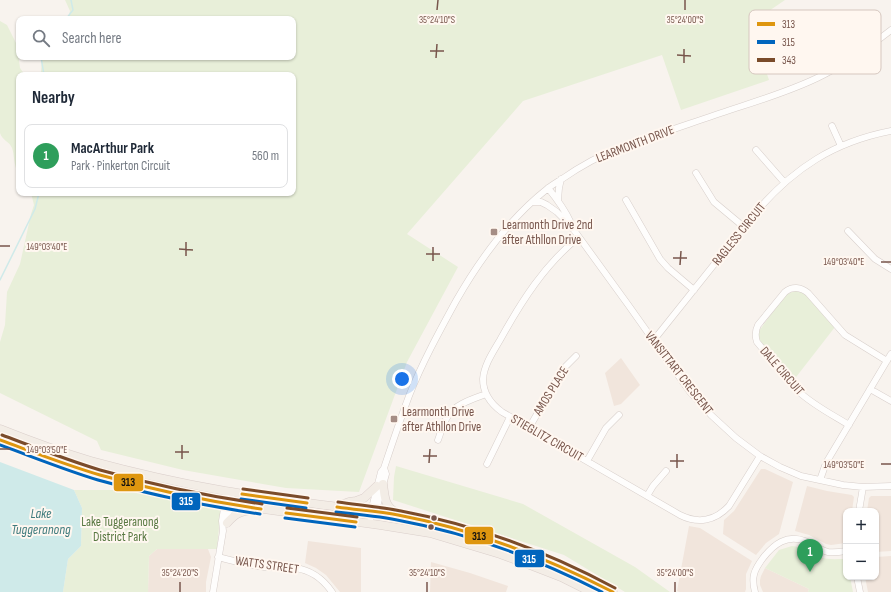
<!DOCTYPE html>
<html lang="en">
<head>
<meta charset="utf-8">
<style>
	body { margin:0; font-family:"Sofia Sans Condensed",sans-serif; background:#f2f2f3; color:#1f2937 }
	.controls { position:absolute; right:12px; bottom:12px; display:grid; overflow:hidden; border-radius:8px; box-shadow:0 1px 3px #0004 }
	.controls button { width:36px; height:36px; display:grid; place-items:center; padding:0; border:0; border-bottom:1px solid #e0e1e3; background:#fff; color:#1f2937; font:20px sans-serif }
	.you { position:absolute; left:402px; top:379px; width:14px; height:14px; margin:-10px; border:3px solid #fff; border-radius:50%; background:#1a73e8; box-shadow:0 0 0 6px #1a73e833 }
	.badge { display:grid; place-items:center; width:26px; height:26px; border-radius:50%; background:#1a73e8; color:#fff; font-size:13px; font-weight:700 }
	.pin { position:absolute; translate:-50% -33px; filter:drop-shadow(0 1px 2px #0008) }
	.pin::after { content:''; position:absolute; top:21px; width:14px; height:12px; background:inherit; clip-path:polygon(0 0,100% 0,50% 100%) }
	.list { margin:0; padding:0; list-style:none }
	h2 { display:flex; justify-content:space-between; align-items:center; height:52px; margin:0; padding:0 16px; font-size:17px }
	h2 small { font-size:13px; font-weight:400; color:#747a83 }
	.list li { display:grid; grid-template-columns:26px 1fr auto; gap:12px; align-items:center; box-sizing:border-box; height:64px; margin:0 8px 8px; padding:0 8px; border:1px solid #e0e1e3; border-radius:8px }
	.list b { display:block; font-size:15px; white-space:nowrap }
	.list p { margin:0; font-size:13px; white-space:nowrap; color:#747a83 }
	.list em { font-size:13px; font-style:normal; color:#747a83 }
	.icon { flex:none; width:22px; height:22px; fill:none; stroke:currentColor; stroke-width:2; stroke-linecap:round; stroke-linejoin:round }
	.map { position:relative; flex:none; width:891px; height:592px; overflow:hidden }
	.search { position:absolute; background:#fff; box-shadow:0 1px 3px #0004; left:16px; top:16px; width:280px; height:44px; display:flex; align-items:center; gap:10px; box-sizing:border-box; padding:0 14px; border-radius:8px; color:#747a83; font-size:15px }
	.panel { position:absolute; background:#fff; box-shadow:0 1px 3px #0004; left:16px; top:72px; width:280px; height:124px; border-radius:8px }
	.map>svg:first-child { display:block }
	.residential { fill:#f1e5dc }
	.green { fill:#e8efd9 }
	.water { fill:#cfeae9 }
	.lines { fill:none; stroke-linecap:round; stroke-linejoin:round }
	.stream { stroke:#cfeae9; stroke-width:1.5 }
	.minor-casing { stroke:#d7ceca; stroke-width:7 }
	.major-casing { stroke:#dacfcb; stroke-width:9 }
	.minor { stroke:#fefdfc; stroke-width:6 }
	.major { stroke:#f3ede6; stroke-width:8 }
	.bus-1-casing { stroke:#fff7f0; stroke-width:6 }
	.bus-2-casing { stroke:#fff7f0; stroke-width:6 }
	.bus-3-casing { stroke:#fff7f0; stroke-width:6 }
	.bus-1 { stroke:#de960f; stroke-width:3 }
	.bus-2 { stroke:#0065bd; stroke-width:3 }
	.bus-3 { stroke:#7a4b2a; stroke-width:3 }
	.ticks { fill:none; stroke:#78564c; stroke-width:1.5 }
	.poi-dot { fill:#a58d85; stroke:#fff7f0; stroke-width:1.5 }
	.bus-dot { fill:#78564c; stroke:#fff7f0; stroke-width:1.5 }
	.labels { text-anchor:middle; dominant-baseline:central; stroke-width:4; stroke-linejoin:round; paint-order:stroke }
	.street-label { font-size:13px; fill:#78564c; stroke:#fff7f0 }
	.poi-label { font-size:13px; fill:#78564c; stroke:#fff7f0; text-anchor:start }
	.park-label { font-size:13px; fill:#587841; stroke:#fff7f0 }
	.water-label { font-size:14px; font-style:italic; fill:#3f7b7d; stroke:#fff7f0 }
	.key { fill:#fff7f0; stroke:#d6c7bf; stroke-width:1 }
	.key-label { font-size:11px; fill:#78564c }
	.ticks-label { font-size:10px; text-anchor:middle; fill:#78564c; stroke:#fff7f0; stroke-width:4; stroke-linejoin:round; paint-order:stroke }
	.line-badge { stroke:#fff7f0; stroke-width:1.5 }
	.badge-label { font-size:11px; text-anchor:middle; font-weight:bold; fill:#fff }
	.pale-badge-label { font-size:11px; text-anchor:middle; font-weight:bold; fill:#111 }
</style>
</head>
<body>
<div class="map">
<svg width="891" height="592" viewBox="0 0 891 592">
	<rect width="100%" height="100%" fill="#f8f3ee"/>
	<path class="residential" d="M 621,358 L 640,385 L 621,404 L 614,406 L 605,373 Z
		M 761,469 L 765,469 L 793,482 L 779,534 L 766,543 L 756,555 L 723,534 L 724,520 L 734,511 Z
		M 807,486 L 827,491 L 852,495 L 854,497 L 852,511 L 846,511 L 846,543 L 831,545 L 826,544 L 809,535 L 795,531 Z
		M 871,496 L 891,496 L 891,551 L 876,552 L 876,511 L 867,511 L 869,498 Z
		M 689,526 L 700,528 L 752,561 L 746,574 L 746,589 L 745,592 L 679,592 L 677,591 Z
		M 308,541 L 361,548 L 361,592 L 340,592 L 326,575 L 316,568 L 305,563 Z
		M 157,549 L 208,549 L 211,557 L 206,582 L 206,592 L 148,592 L 149,556 Z
		M 891,556 L 891,592 L 868,592 L 865,577 L 876,577 L 876,557 Z
		M 431,562 L 470,573 L 508,586 L 506,592 L 430,592 Z
		M 765,568 L 809,589 L 808,592 L 763,592 L 760,585 L 760,580 L 761,576 Z"/>
	<path class="green" d="M 65,0 L 785,0 L 750,24 L 769,80 L 681,110 L 662,55 L 523,101 L 407,234 L 458,267 L 407,362 L 359,492 L 286,488 L 183,470 L 101,450 L 97,441 L 0,393 L 0,342 L 5,325 L 7,292 L 20,264 L 31,214 L 34,205 L 31,193 L 293,193 L 293,75 L 33,75 L 34,73 L 41,72 L 42,57 L 293,57 L 293,19 L 68,19 L 70,11 Z
		M 0,21 L 7,25 L 17,45 L 20,68 L 25,75 L 19,75 L 19,173 C 13,166 15,156 12,148 C 10,142 2,140 0,133 Z
		M 798,290 L 804,293 L 835,327 L 793,381 L 758,338 L 759,331 L 784,296 L 792,292 Z
		M 396,466 L 523,504 L 635,567 L 670,592 L 625,592 L 564,555 L 393,500 L 394,477 Z
		M 74,490 L 143,490 L 221,507 L 217,549 L 157,549 L 149,556 L 148,592 L 63,592 L 68,559 L 81,546 L 82,508 Z
		M 792,546 C 803,547 810,553 819,557 C 828,560 836,559 845,559 L 846,577 L 850,577 L 853,592 L 808,592 L 809,589 L 765,568 L 779,550 Z"/>
	<path class="water" d="M 0,462 L 74,490 L 82,508 L 81,546 L 68,559 L 63,592 L 0,592 Z"/>
	<g class="lines">
		<path class="stream" d="M 66,19 L 73,10 L 71,0
			M 41,57 L 44,75
			M 0,280 L 35,209 L 39,193"/>
		<g class="minor-casing">
			<path id="minor" d="M 832,126 L 841,146
				M 756,150 L 784,182
				M 696,173 L 714,202 L 744,227
				M 548,188 C 557,199 565,210 571,223
				M 558,200 L 559,188 L 561,179
				M 626,200 L 660,259 L 668,268 L 694,290
				M 532,202 L 541,202 L 547,205 L 557,212 L 571,226 L 629,306 L 675,371 L 690,392 L 711,415 L 736,438 L 760,456 L 780,467 L 801,476 L 843,485 L 863,487 L 891,486
				M 848,231 L 875,259 L 891,269
				M 579,237 C 545,264 521,302 500,340 C 493,352 484,365 483,379 C 483,393 491,404 502,412 L 680,515 C 698,524 715,521 729,506 L 760,456
				M 653,341 L 756,212 C 794,168 834,142 891,131
				M 870,389 L 891,401
				M 849,425 C 831,414 813,405 798,391 L 757,342 C 755,336 755,331 758,325 L 785,292 C 792,286 801,287 808,293 L 845,335 L 887,361
				M 529,428 L 563,369 L 576,356
				M 438,440 C 441,432 443,423 448,416 C 455,404 473,399 486,394
				M 587,461 L 606,428 L 619,415
				M 487,464 L 510,417
				M 820,480 L 826,463 L 891,354
				M 647,496 L 653,486 L 666,471
				M 859,511 L 863,487
				M 375,514 L 386,474 L 384,468
				M 227,523 L 232,492
				M 370,524 L 371,512 L 381,472 L 384,468 C 392,444 400,420 409,396 C 422,363 439,332 456,301 C 480,259 509,219 547,189 C 552,185 557,182 562,179 C 582,165 601,155 623,146 C 660,134 697,121 733,109 C 761,100 790,91 817,78 C 843,66 868,48 891,30
				M 218,557 C 233,561 248,565 264,567 C 274,568 284,566 295,568 C 311,570 323,579 332,592
				M 857,577 L 860,592
				M 213,592 L 223,531 L 222,521 L 227,491
				M 755,592 C 751,577 754,570 763,558 C 774,544 787,534 805,541 C 813,544 819,550 828,552 C 834,553 840,552 846,551"/>
		</g>
		<g class="major-casing">
			<path id="major" d="M 0,429 C 30,441 60,452 91,461 C 135,473 180,483 225,491 C 273,499 320,504 368,511 C 381,513 394,514 406,517 C 476,530 551,558 613,592
				M 0,440 L 73,466 L 114,479 L 157,489 L 227,504 L 380,525 L 430,533 L 500,554 L 530,565 L 561,577 L 591,592
				M 383,484 C 385,498 384,507 399,514
				M 338,506 L 349,502 L 356,501 L 364,498 L 377,486
				M 227,523 C 235,514 240,511 253,510"/>
		</g>
		<use href="#minor" class="minor"/>
		<use href="#major" class="major"/>
		<g class="bus-1-casing">
			<path id="bus-1" d="M 0,440 C 33,452 66,465 100,475 C 153,490 207,501 261,509
				M 242,494 L 307,503
				M 337,507 C 357,510 378,511 398,515 C 473,529 545,557 613,592
				M 286,513 L 356,522"/>
		</g>
		<g class="bus-2-casing">
			<path id="bus-2" d="M 0,445 C 33,457 65,470 98,480 C 151,495 206,506 260,514
				M 241,499 L 306,508
				M 336,512 C 356,514 377,516 397,520 C 468,533 538,559 602,592
				M 285,518 L 355,527"/>
		</g>
		<g class="bus-3-casing">
			<path id="bus-3" d="M 2,435 C 34,447 67,460 100,470 C 153,485 207,496 262,504
				M 243,489 L 308,498
				M 338,502 C 359,505 380,507 401,511 C 476,525 548,552 615,588
				M 287,508 L 357,517"/>
		</g>
		<use href="#bus-1" class="bus-1"/>
		<use href="#bus-2" class="bus-2"/>
		<use href="#bus-3" class="bus-3"/>
	</g>
	<path class="ticks" d="M 437,10 L 438,0M 685,10 L 685,0M 430,51 L 444,51M 677,55 L 691,56M 436,58 L 437,44M 684,63 L 684,49M 0,246 L 10,246M 179,249 L 193,250M 426,254 L 440,254M 186,256 L 186,242M 673,258 L 687,258M 433,261 L 433,247M 881,262 L 891,262M 680,265 L 681,251M 0,449 L 10,449M 175,452 L 189,452M 423,456 L 437,456M 182,459 L 182,445M 670,461 L 684,461M 429,463 L 430,449M 881,464 L 891,464M 677,468 L 677,454M 180,592 L 180,582M 427,592 L 427,582M 675,592 L 675,582"/>
	<g class="poi-dot">
		<rect x="490" y="228" width="8" height="8" rx="2"/>
		<rect x="390" y="415" width="8" height="8" rx="2"/>
	</g>
	<g class="bus-dot">
		<circle cx="434" cy="518" r="3.5"/>
		<circle cx="431" cy="527" r="3.5"/>
	</g>
	<g class="labels">
		<g class="street-label">
			<text transform="translate(635 144) rotate(-21)">LEARMONTH DRIVE</text>
			<text transform="translate(739 234) rotate(-51)">RAGLESS CIRCUIT</text>
			<text transform="translate(782 371) rotate(49)">DALE CIRCUIT</text>
			<text transform="translate(679 373) rotate(52)">VANSITTART CRESCENT</text>
			<text transform="translate(551 391) rotate(-58)">AMOS PLACE</text>
			<text transform="translate(547 438) rotate(30)">STIEGLITZ CIRCUIT</text>
			<text transform="translate(267 565) rotate(8)">WATTS STREET</text>
		</g>
		<g class="poi-label">
			<text x="502" y="225">Learmonth Drive 2nd<tspan x="502" dy="15">after Athllon Drive</tspan></text>
			<text x="402" y="412">Learmonth Drive<tspan x="402" dy="15">after Athllon Drive</tspan></text>
		</g>
		<g class="park-label">
			<text x="120" y="522">Lake Tuggeranong<tspan x="120" dy="15">District Park</tspan></text>
		</g>
		<g class="water-label">
			<text x="41" y="513">Lake<tspan x="41" dy="16">Tuggeranong</tspan></text>
		</g>
	</g>
	<rect x="749" y="10" width="132" height="64" rx="6" class="key"/>
	<rect x="757" y="22" width="18" height="4" fill="#de960f"/>
	<rect x="757" y="40" width="18" height="4" fill="#0065bd"/>
	<rect x="757" y="58" width="18" height="4" fill="#7a4b2a"/>
	<g class="key-label">
		<text x="782" y="28">313</text>
		<text x="782" y="46">315</text>
		<text x="782" y="64">343</text>
	</g>
	<g class="ticks-label">
		<text x="437" y="23">35°24'10"S</text>
		<text x="685" y="23">35°24'00"S</text>
		<text x="47" y="250">149°03'40"E</text>
		<text x="844" y="265">149°03'40"E</text>
		<text x="47" y="453">149°03'50"E</text>
		<text x="844" y="468">149°03'50"E</text>
		<text x="180" y="576">35°24'20"S</text>
		<text x="427" y="576">35°24'10"S</text>
		<text x="675" y="576">35°24'00"S</text>
	</g>
	<g class="line-badge">
		<rect x="113" y="473" width="31" height="19" rx="4" fill="#de960f"/>
		<rect x="171" y="492" width="30" height="19" rx="4" fill="#0065bd"/>
		<rect x="464" y="526" width="30" height="19" rx="4" fill="#de960f"/>
		<rect x="514" y="549" width="31" height="19" rx="4" fill="#0065bd"/>
	</g>
	<g class="badge-label">
		<text x="186" y="505">315</text>
		<text x="529" y="563">315</text>
	</g>
	<g class="pale-badge-label">
		<text x="128" y="486">313</text>
		<text x="479" y="540">313</text>
	</g>
</svg>
<div class="controls">
<button>+</button>
<button>−</button>
</div>
<div class="you"></div>
<div class="pin badge" style="left:810px;top:572px;background:#2e9e5b">1</div>
<div class="search"><svg class="icon" aria-label="search" viewBox="0 0 24 24"><circle cx="10" cy="10" r="6"/><path d="M15 15l6 6"/></svg>Search here</div>
<section class="panel">
<h2>Nearby<small></small></h2>
<ul class="list">
<li><span class="badge" style="background:#2e9e5b">1</span><div><b>MacArthur Park</b><p>Park · Pinkerton Circuit</p></div><em>560 m</em></li>
</ul>
</section>
</div>
</body>
</html>
